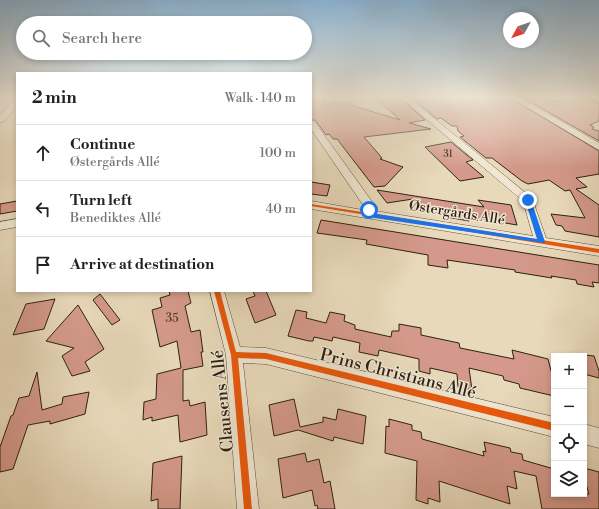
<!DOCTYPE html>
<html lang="en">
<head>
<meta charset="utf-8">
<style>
	body { margin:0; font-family:"Libre Bodoni",serif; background:#f2f2f2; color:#222 }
	.controls { position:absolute; right:12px; bottom:12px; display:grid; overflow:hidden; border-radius:0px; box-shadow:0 2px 6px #0003 }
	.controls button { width:36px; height:36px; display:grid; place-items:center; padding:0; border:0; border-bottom:1px solid #e0e0e0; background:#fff; color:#222; font:20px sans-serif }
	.compass { position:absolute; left:503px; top:12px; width:36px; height:36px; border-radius:50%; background:#fff; box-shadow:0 2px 6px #0003; rotate:230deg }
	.stop { position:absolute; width:12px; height:12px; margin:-9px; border:3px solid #1a73e8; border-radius:50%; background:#fff }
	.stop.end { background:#1a73e8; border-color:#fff; box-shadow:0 1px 4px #0008 }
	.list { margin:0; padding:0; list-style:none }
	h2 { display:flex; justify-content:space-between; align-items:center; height:52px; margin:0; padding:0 16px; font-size:17px }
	h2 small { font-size:13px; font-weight:400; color:#767676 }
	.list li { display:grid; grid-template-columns:26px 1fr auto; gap:12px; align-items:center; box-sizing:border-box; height:56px; padding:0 16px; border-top:1px solid #e0e0e0 }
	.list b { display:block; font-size:15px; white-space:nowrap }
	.list p { margin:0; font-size:13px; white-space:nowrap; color:#767676 }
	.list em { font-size:13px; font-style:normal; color:#767676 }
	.icon { flex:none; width:22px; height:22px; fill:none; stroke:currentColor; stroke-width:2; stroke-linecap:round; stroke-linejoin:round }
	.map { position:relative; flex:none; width:599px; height:509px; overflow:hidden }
	.search { position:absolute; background:#fff; box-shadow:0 2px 6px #0003; left:16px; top:16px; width:296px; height:44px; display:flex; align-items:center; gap:10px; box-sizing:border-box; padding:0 14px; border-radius:22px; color:#767676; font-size:15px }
	.panel { position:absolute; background:#fff; box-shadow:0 2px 6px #0003; left:16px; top:72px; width:296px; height:220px; border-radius:0px }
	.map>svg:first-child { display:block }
	.building { fill:#d4998a; stroke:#2c2113 }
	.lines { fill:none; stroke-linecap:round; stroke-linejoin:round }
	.street-casing { stroke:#5b4f3d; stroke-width:1 }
	.street { fill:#f0e6d2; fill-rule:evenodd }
	.cycleway-casing { stroke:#f0e6d2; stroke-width:3 }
	.cycleway { fill:#e8590c; fill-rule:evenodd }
	.route { fill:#1a73e8 }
	.labels { text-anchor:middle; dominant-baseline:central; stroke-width:3; stroke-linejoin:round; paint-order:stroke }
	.far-number-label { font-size:10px; fill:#563f31 }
	.number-label { font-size:12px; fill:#563f31 }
	.street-label { font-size:14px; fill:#2c2113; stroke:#f0e6d2 }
	.near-street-label { font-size:17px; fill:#2c2113; stroke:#f0e6d2 }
</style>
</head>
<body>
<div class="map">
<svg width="599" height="509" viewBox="0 0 599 509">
	<rect width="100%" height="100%" fill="#e8d9ba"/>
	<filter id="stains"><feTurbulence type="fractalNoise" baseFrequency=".005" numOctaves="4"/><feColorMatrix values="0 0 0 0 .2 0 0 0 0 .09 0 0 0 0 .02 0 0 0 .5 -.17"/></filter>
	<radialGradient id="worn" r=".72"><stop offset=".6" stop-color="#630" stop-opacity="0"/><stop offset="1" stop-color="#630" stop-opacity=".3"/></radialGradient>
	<path class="building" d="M 311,97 L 321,97 L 328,105 L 335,101 L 342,103 L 349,102 L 354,106 L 400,120 L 375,97 L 399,97 L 425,120 L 409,123 L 431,129 L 364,137 L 382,158 L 380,159 L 403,167 L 385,186 L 374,187 L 337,139 L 333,139 L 329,134 L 326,135 L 315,120 L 311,120 Z
		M 411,97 L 428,97 L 431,99 L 440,99 L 465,97 L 509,97 L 599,151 L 599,174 L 576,178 L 587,187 L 576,189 L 599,205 L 599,237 L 565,231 L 562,226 L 556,225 L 551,214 L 585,218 L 570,190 L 565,191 L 549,180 L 528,184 L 522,181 L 492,158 L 486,158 L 460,137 L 464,136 L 458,131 L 457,126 L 452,126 L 441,118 L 437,119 Z
		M 522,97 L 540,97 L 552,101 L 568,99 L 573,101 L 581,98 L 599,103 L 599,121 L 590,125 L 594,127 L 592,129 L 599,131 L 599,141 Z
		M 451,142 L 473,160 L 466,162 L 484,177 L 460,181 L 425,147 Z
		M 311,182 L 330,185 L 327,196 L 311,194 Z
		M 377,190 L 484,207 L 478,200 L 511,205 L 517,225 L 482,219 L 482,221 L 469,219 L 469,221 L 447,217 L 447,215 L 412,209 L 413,199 L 387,203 Z
		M 17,201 L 17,211 L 0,214 L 0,204 Z
		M 321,220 L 599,265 L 599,283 L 592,282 L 594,287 L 577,284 L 576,280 L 551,276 L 552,278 L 515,272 L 515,270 L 447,260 L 448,268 L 428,265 L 428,255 L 366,244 L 367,240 L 317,233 Z
		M 169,291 L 188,291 L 191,303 L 185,306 L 191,332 L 200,330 L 203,352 L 201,352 L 203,366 L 183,370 L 183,401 L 189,400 L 190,406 L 205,402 L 207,435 L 180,442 L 178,415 L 152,421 L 152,417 L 143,420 L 144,402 L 156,399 L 157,374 L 181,368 L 177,341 L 160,347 L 152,310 L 162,307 L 160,298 L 170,295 Z
		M 253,291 L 266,291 L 276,315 L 255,323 L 246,299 L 255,296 Z
		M 100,294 L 120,320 L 112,325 L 93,300 Z
		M 55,299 L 44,329 L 13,335 L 26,304 Z
		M 78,305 L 104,349 L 85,362 L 90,371 L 72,376 L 62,356 L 74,348 L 46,341 Z
		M 296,310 L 307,312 L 306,318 L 326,323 L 330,312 L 345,315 L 344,321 L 355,325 L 355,329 L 391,337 L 392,331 L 399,331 L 399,324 L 421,328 L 421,335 L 459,343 L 460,348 L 514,359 L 512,350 L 548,359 L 554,382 L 554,396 L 520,388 L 519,384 L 504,380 L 503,376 L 469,368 L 472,390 L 458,387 L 457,374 L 430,368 L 430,374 L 419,371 L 419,359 L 379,350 L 378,356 L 359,352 L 360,343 L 333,337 L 332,341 L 314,337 L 313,341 L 309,341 L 288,336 Z
		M 584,355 L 594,356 L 599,371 L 599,378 L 584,374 Z
		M 37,372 L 42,410 L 62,404 L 63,397 L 89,392 L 85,414 L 50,424 L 50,421 L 28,425 L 13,469 L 0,472 L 0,447 L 11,416 L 13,415 L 19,398 L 29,396 Z
		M 294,399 L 300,427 L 323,422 L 323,417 L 336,420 L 338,409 L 366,416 L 363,444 L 334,437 L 333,441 L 298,430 L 274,436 L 269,405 Z
		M 389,419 L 412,425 L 412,430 L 421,432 L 422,439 L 484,456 L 483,451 L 486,452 L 484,442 L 510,448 L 511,452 L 522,454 L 523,460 L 554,469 L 554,494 L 589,494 L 584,477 L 584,468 L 599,472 L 599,509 L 542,509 L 536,476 L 514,471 L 517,489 L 507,486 L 510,504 L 439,481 L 440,502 L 428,498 L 428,504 L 416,500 L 417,461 L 385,453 L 386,426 L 389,427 Z
		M 305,453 L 307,462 L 319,459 L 324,483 L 330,481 L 335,509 L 318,509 L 317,505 L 315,506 L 312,490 L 283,498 L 278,459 Z
		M 182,456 L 180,509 L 158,509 L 158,499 L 151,501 L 153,463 Z"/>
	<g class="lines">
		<g class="street-casing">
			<path id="street" d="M 400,97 L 408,97 L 532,198 L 546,238 L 599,246 L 599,256 L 311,209 L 311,201 L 363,210 L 363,205 L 311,129 L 311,121 L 314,121 L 373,203 L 375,211 L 533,236 L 523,201 Z
				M 510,97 L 519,97 L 599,143 L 599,150 Z
				M 592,97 L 599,97 L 599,100 L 594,100 Z
				M 14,100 L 17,100 L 17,106 L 3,122 L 0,122 L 0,115 Z
				M 17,219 L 17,227 L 0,230 L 0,222 Z
				M 210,291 L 224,291 L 240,347 L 266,348 L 554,417 L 554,437 L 266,364 L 243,363 L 259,509 L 237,509 L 226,355 Z
				M 584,424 L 599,428 L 599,448 L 584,444 Z"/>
		</g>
		<use href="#street" class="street"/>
		<g class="cycleway-casing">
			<path id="cycleway" d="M 311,204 L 599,249 L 599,253 L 311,206 Z
				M 214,291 L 220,291 L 236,352 L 266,353 L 554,423 L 554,431 L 266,359 L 238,358 L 252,509 L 244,509 L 231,355 Z"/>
		</g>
		<use href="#cycleway" class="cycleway"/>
	</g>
	<linearGradient id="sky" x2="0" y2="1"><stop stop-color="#8ab5d6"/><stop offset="0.58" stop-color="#f5eee0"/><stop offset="1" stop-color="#f5eee0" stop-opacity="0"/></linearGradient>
	<rect width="599" height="168" fill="url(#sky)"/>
	<path class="route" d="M 528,198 L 531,200 L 545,242 L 544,243 L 368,217 L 366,215 L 366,210 L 369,208 L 372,210 L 371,213 L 537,239 L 525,200 Z"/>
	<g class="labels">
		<g class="far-number-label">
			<text x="448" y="154">31</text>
		</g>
		<g class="number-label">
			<text x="172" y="318">35</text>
		</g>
		<g class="street-label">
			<text transform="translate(457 213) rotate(9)">Østergårds Allé</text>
		</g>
		<g class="near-street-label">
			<text transform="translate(398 374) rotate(14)">Prins Christians Allé</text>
			<text transform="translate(223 401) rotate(-96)">Clausens Allé</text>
		</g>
	</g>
	<rect width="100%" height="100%" filter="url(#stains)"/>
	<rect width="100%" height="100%" fill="url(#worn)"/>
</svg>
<div class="controls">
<button>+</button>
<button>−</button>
<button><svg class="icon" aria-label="locate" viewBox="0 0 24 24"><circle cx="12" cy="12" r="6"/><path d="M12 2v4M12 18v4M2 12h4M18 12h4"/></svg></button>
<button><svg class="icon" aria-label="layers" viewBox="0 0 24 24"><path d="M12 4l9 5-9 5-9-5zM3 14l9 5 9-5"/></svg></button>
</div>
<svg class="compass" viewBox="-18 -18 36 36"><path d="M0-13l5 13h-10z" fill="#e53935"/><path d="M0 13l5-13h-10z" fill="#767676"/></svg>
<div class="stop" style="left:369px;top:210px"></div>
<div class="stop end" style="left:528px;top:200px"></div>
<div class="search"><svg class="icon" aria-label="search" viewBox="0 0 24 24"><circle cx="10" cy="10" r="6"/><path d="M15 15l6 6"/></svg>Search here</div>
<section class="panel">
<h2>2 min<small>Walk · 140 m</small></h2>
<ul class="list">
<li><svg class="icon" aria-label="ahead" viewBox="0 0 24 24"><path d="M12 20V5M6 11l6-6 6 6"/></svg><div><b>Continue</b><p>Østergårds Allé</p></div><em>100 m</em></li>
<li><svg class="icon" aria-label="left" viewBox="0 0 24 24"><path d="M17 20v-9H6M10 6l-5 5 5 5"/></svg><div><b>Turn left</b><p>Benediktes Allé</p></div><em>40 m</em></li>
<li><svg class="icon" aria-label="arrive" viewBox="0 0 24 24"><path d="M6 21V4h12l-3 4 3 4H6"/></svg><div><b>Arrive at destination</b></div></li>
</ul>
</section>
</div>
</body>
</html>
